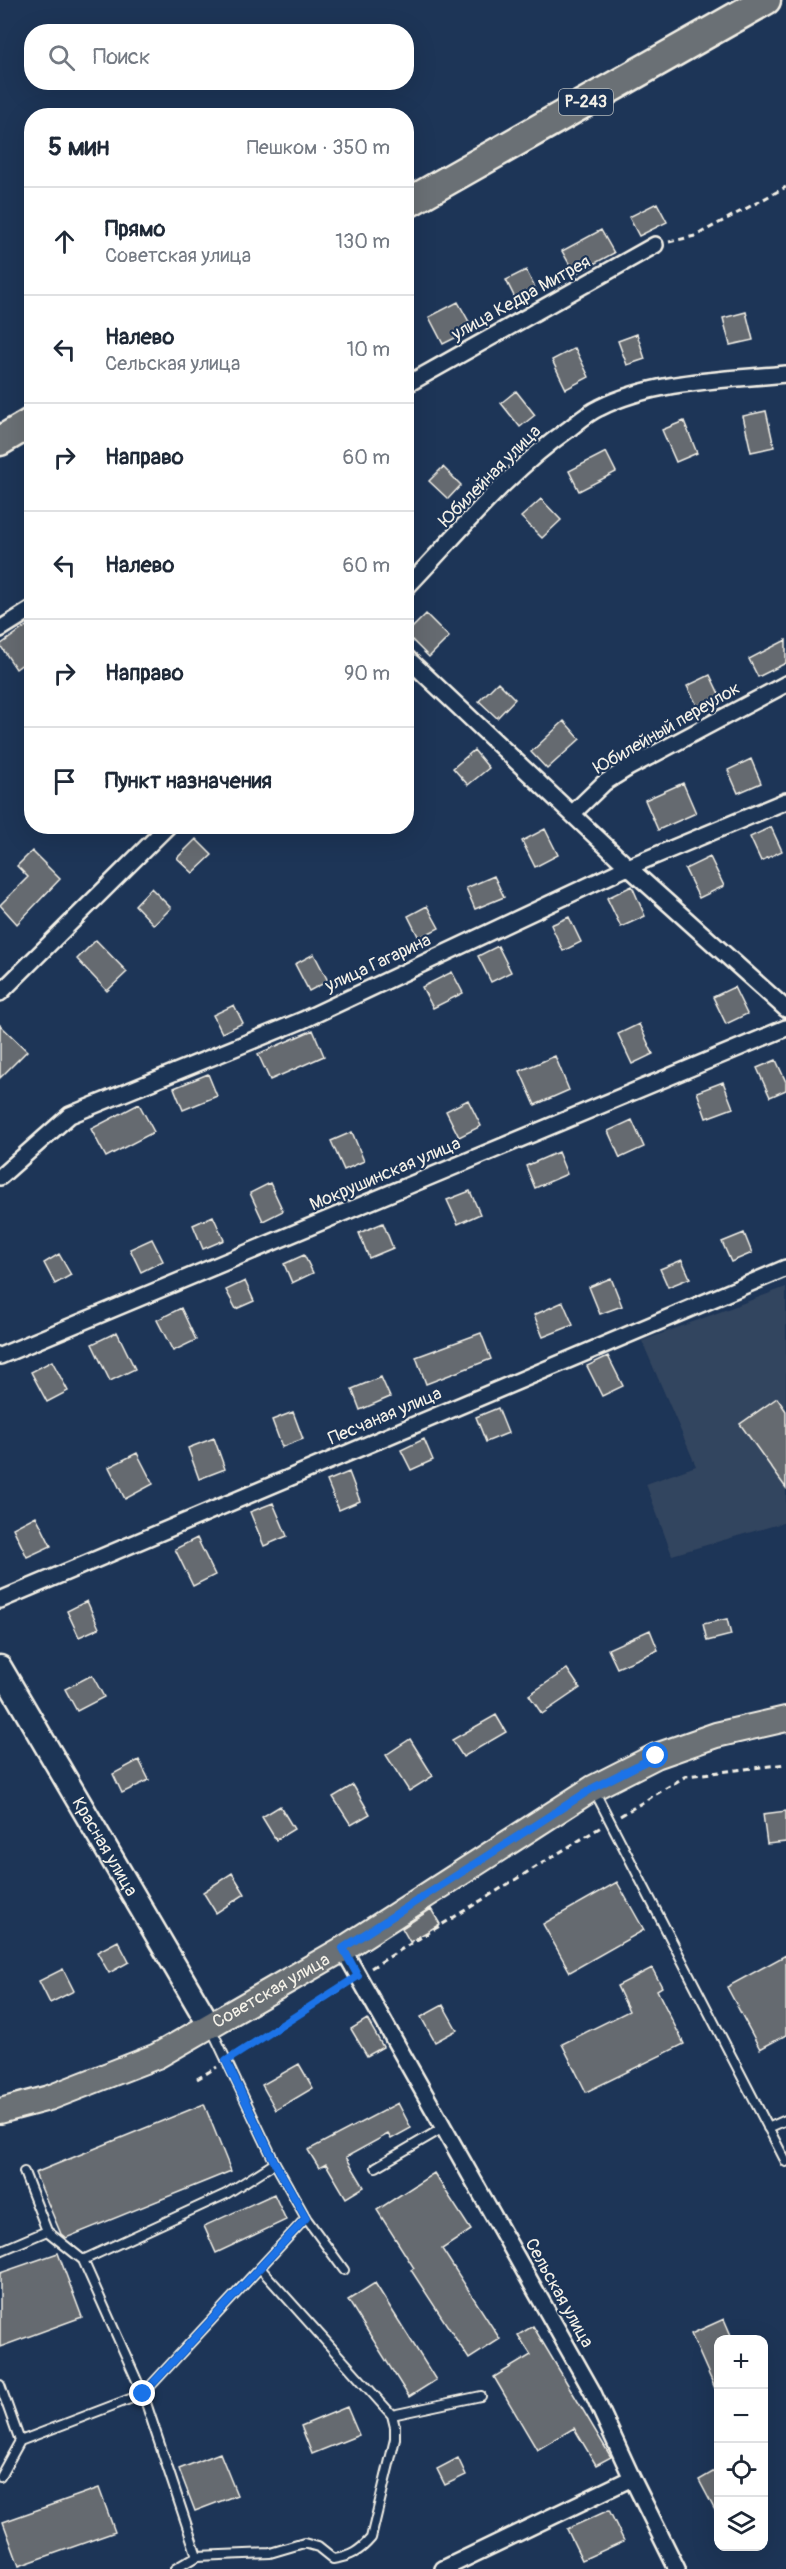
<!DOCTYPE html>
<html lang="ru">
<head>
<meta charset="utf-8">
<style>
	body { margin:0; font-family:Pangolin,sans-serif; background:#f2f2f3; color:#1f2937 }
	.controls { position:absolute; right:18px; bottom:18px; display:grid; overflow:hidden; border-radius:12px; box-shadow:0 6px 24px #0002 }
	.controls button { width:54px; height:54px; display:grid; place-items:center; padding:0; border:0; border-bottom:2px solid #e0e1e3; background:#fff; color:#1f2937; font:30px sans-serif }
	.stop { position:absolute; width:18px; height:18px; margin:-14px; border:4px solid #1a73e8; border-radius:50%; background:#fff }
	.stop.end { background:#1a73e8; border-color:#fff; box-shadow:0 2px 6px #0008 }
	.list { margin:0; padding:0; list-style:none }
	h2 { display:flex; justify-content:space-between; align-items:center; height:78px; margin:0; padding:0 24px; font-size:26px }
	h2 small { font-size:20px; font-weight:400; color:#747a83 }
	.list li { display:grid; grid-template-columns:39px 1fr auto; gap:18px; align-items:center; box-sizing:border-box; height:108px; padding:0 24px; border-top:2px solid #e0e1e3 }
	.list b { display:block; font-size:22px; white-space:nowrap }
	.list p { margin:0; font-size:20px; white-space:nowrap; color:#747a83 }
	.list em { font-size:20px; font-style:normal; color:#747a83 }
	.icon { flex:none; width:33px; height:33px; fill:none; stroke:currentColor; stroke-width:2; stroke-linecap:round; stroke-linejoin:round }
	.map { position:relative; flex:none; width:786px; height:2569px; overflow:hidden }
	.search { position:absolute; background:#fff; box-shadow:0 6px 24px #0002; left:24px; top:24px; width:390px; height:66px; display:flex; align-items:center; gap:15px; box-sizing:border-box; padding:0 21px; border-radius:24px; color:#747a83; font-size:22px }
	.panel { position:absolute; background:#fff; box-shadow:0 6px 24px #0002; left:24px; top:108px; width:390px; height:726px; border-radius:24px }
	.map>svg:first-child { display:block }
	.built { fill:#33455e }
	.building { fill:#656a70; stroke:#f4f1e8; stroke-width:1.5 }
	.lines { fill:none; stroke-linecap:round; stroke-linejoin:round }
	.lane-casing { stroke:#f4f1e8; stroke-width:12 }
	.street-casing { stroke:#f4f1e8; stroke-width:20 }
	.secondary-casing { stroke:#f4f1e8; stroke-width:27 }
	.primary-casing { stroke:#f4f1e8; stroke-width:28 }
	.highway-casing { stroke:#f4f1e8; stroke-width:33 }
	.path { stroke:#f4f1e8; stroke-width:3; stroke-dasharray:6 4.5; stroke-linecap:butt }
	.lane { stroke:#1d3557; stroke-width:8 }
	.street { stroke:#1d3557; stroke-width:15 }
	.secondary { stroke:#1d3557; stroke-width:22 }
	.primary { stroke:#6a7074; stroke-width:24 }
	.highway { stroke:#6a7074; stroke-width:28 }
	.route { stroke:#1a73e8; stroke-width:8 }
	.labels { text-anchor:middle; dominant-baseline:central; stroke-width:4.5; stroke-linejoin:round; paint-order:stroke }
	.shield { fill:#1d3557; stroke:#b4b9bc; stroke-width:1.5 }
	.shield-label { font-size:16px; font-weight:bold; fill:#f4f1e8 }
	.street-label { font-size:18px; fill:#f4f1e8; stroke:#1d3557 }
</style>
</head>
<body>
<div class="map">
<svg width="786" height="2569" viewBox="0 0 786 2569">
	<rect width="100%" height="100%" fill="#1d3557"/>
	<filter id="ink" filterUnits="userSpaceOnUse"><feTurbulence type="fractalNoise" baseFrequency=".0167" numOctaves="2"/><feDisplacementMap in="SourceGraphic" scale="12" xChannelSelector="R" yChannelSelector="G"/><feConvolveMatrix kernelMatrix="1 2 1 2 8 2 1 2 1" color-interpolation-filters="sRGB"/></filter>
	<g filter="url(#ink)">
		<path class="built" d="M 786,1287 L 786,1522 L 672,1555 L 646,1484 L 696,1466 L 642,1341 Z"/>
		<path class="building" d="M 657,203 L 667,222 L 639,236 L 629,217 Z
			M 601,230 L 614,253 L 575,274 L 562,251 Z
			M 526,270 L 536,290 L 516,300 L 506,280 Z
			M 458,302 L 473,329 L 443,344 L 429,317 Z
			M 746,312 L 753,340 L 730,345 L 723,318 Z
			M 637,334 L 645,359 L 627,365 L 618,341 Z
			M 575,348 L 589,377 L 566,389 L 552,360 Z
			M 516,391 L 535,415 L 520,427 L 501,403 Z
			M 766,411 L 774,447 L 751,452 L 743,416 Z
			M 684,421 L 697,453 L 676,462 L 662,430 Z
			M 606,452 L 616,472 L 579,491 L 569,471 Z
			M 443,467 L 461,485 L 448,499 L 429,481 Z
			M 541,499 L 561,520 L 542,538 L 521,517 Z
			M 426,614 L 449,637 L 429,657 L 406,634 Z
			M 32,622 L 32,657 L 16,669 L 0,645 Z
			M 786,640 L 786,663 L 758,677 L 749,659 Z
			M 710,675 L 720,696 L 698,707 L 687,686 Z
			M 498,682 L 515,699 L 497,718 L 479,701 Z
			M 564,721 L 580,739 L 547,769 L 531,752 Z
			M 474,750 L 489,768 L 468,785 L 453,768 Z
			M 751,759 L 761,783 L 738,793 L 728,770 Z
			M 683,783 L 696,813 L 658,830 L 645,800 Z
			M 771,827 L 782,851 L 761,861 L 750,837 Z
			M 545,829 L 558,855 L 535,867 L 522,841 Z
			M 196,839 L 212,855 L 193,873 L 177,858 Z
			M 32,851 L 60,879 L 17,924 L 0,905 L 28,877 L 17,866 Z
			M 710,857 L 724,886 L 699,898 L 685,869 Z
			M 494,876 L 504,897 L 475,909 L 466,888 Z
			M 632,886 L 645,916 L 621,927 L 607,898 Z
			M 151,888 L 171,908 L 154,925 L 135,905 Z
			M 427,906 L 439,928 L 419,938 L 408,916 Z
			M 569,917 L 581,942 L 563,951 L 551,925 Z
			M 96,940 L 127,972 L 107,991 L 77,959 Z
			M 498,946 L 511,972 L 491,982 L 478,956 Z
			M 314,954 L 328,981 L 309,991 L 295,964 Z
			M 452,972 L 463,993 L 433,1008 L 422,987 Z
			M 734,987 L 747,1014 L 726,1024 L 713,997 Z
			M 234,1005 L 243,1023 L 222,1033 L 213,1015 Z
			M 639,1024 L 653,1054 L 632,1064 L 618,1034 Z
			M 0,1025 L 27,1051 L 0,1078 Z
			M 313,1030 L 324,1056 L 270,1080 L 258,1054 Z
			M 555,1056 L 569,1090 L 535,1105 L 520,1071 Z
			M 776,1060 L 786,1082 L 786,1090 L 770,1097 L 757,1068 Z
			M 208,1074 L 217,1096 L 183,1110 L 174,1088 Z
			M 723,1082 L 733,1108 L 706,1118 L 697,1092 Z
			M 468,1100 L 481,1126 L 459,1137 L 446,1111 Z
			M 139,1104 L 154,1132 L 106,1157 L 91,1129 Z
			M 632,1120 L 644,1147 L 620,1158 L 608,1131 Z
			M 352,1132 L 364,1161 L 344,1170 L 331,1141 Z
			M 558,1152 L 567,1174 L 535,1188 L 526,1166 Z
			M 270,1183 L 283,1211 L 263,1221 L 250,1193 Z
			M 470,1191 L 480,1214 L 458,1224 L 447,1200 Z
			M 213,1216 L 224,1240 L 203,1249 L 193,1225 Z
			M 383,1223 L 393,1248 L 369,1258 L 359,1233 Z
			M 744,1233 L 752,1253 L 731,1262 L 722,1242 Z
			M 152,1239 L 163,1261 L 141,1272 L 130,1249 Z
			M 59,1254 L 71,1275 L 55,1284 L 44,1263 Z
			M 304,1255 L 313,1273 L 292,1283 L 284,1264 Z
			M 682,1260 L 690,1278 L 668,1287 L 660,1269 Z
			M 611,1278 L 622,1306 L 600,1314 L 589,1287 Z
			M 245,1281 L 254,1301 L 236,1309 L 226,1290 Z
			M 563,1302 L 573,1325 L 543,1337 L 534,1315 Z
			M 181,1308 L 196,1340 L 173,1351 L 157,1320 Z
			M 117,1332 L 135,1369 L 110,1381 L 92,1344 Z
			M 481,1333 L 491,1359 L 426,1384 L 416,1357 Z
			M 608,1356 L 623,1386 L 602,1396 L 587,1366 Z
			M 52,1361 L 68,1391 L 47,1402 L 31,1372 Z
			M 381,1377 L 390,1397 L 360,1410 L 352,1389 Z
			M 777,1398 L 786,1411 L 786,1488 L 740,1424 Z
			M 498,1408 L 508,1433 L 486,1442 L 476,1417 Z
			M 293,1412 L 303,1439 L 282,1447 L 272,1420 Z
			M 214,1438 L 225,1469 L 199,1479 L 188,1448 Z
			M 424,1439 L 433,1460 L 411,1470 L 401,1450 Z
			M 137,1453 L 153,1484 L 125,1499 L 109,1467 Z
			M 349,1472 L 360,1501 L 339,1510 L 327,1481 Z
			M 273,1503 L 287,1536 L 264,1546 L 250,1512 Z
			M 36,1516 L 51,1546 L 27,1557 L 13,1528 Z
			M 197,1538 L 215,1575 L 193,1586 L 175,1549 Z
			M 87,1601 L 99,1628 L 79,1637 L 67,1611 Z
			M 727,1619 L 731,1635 L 707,1641 L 703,1624 Z
			M 650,1630 L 658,1650 L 617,1668 L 608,1649 Z
			M 567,1669 L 580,1688 L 542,1714 L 529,1695 Z
			M 92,1675 L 104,1697 L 77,1711 L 65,1689 Z
			M 496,1715 L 506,1732 L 463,1757 L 452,1740 Z
			M 410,1739 L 433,1776 L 409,1791 L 386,1755 Z
			M 139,1760 L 149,1780 L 122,1793 L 113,1774 Z
			M 353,1785 L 370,1814 L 351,1825 L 333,1797 Z
			M 280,1806 L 294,1829 L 276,1840 L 262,1817 Z
			M 786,1811 L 786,1842 L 767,1844 L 763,1814 Z
			M 232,1873 L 245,1894 L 216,1913 L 203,1892 Z
			M 617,1882 L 644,1930 L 570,1972 L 543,1924 Z
			M 431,1909 L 440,1924 L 410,1942 L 402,1928 Z
			M 118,1941 L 129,1962 L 109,1973 L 97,1952 Z
			M 786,1955 L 786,2035 L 760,2049 L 727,1987 Z
			M 652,1968 L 662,1987 L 657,1990 L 684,2044 L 586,2092 L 562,2044 L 629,2011 L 617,1986 Z
			M 63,1969 L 74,1991 L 50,2003 L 39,1981 Z
			M 443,2005 L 457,2030 L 435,2042 L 421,2017 Z
			M 367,2019 L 383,2047 L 367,2056 L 351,2029 Z
			M 299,2064 L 313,2088 L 276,2110 L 262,2085 Z
			M 398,2103 L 411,2128 L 391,2139 L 388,2134 L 346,2157 L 364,2187 L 346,2198 L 326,2164 L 319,2168 L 308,2150 Z
			M 204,2104 L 231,2171 L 66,2238 L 61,2234 L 35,2173 Z
			M 434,2173 L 471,2230 L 442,2249 L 500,2339 L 469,2359 L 411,2270 L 414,2268 L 377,2210 Z
			M 274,2194 L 286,2220 L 216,2253 L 204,2226 Z
			M 58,2253 L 82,2317 L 0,2347 L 0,2273 Z
			M 375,2283 L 436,2380 L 409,2397 L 348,2300 Z
			M 724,2319 L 733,2340 L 718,2340 L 718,2395 L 691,2334 Z
			M 533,2326 L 611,2457 L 596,2465 L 574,2428 L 537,2450 L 494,2377 L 531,2355 L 518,2335 Z
			M 347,2407 L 359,2435 L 312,2454 L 301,2426 Z
			M 220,2453 L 237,2495 L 195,2511 L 179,2469 Z
			M 458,2458 L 466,2475 L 445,2485 L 437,2469 Z
			M 718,2469 L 718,2516 L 699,2480 Z
			M 99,2488 L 115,2532 L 19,2566 L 3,2522 Z
			M 609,2510 L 624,2541 L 582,2560 L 567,2529 Z"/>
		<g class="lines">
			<g class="lane-casing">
				<path id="lane" d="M 595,1792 L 786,2162
					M 211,2028 L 275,2163 L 306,2218 L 344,2270
					M 768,2128 L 786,2120
					M 376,2167 L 443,2128
					M 24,2172 L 47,2231
					M 0,2251 L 47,2231 L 83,2260
					M 0,2385 L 20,2441
					M 392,2415 L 481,2396
					M 0,2477 L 20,2441 L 143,2394 L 306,2218
					M 197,2556 L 143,2394 L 83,2260 L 226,2194 L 275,2163
					M 175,2569 L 197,2556 L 270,2553 L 304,2543 L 318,2547 L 333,2559 C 350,2557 360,2551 371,2538 L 395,2439 L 395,2427 L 392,2415 L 260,2268"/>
			</g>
			<g class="street-casing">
				<path id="street" d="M 406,385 L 655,245
					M 406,588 C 458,534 507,472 569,429 C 578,422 588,413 599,408 C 655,380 725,380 786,374
					M 0,629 L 32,609
					M 406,657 L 628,867 L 786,1009
					M 572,814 L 604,783 L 628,768 L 786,684
					M 0,993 L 168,826
					M 0,1177 L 70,1115 L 303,1020 L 628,867 L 786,801
					M 0,1356 L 786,1028
					M 0,1600 L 786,1268
					M 343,1949 L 592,2391 L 632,2478 L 677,2569
					M 443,2569 L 632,2478"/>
			</g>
			<g class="secondary-casing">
				<g id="secondary">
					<path id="s1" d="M 0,1667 L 210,2026"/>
				</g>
			</g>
			<g class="primary-casing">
				<g id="primary">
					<path id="s2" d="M 0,2111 L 49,2098 L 157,2056 L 343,1949 L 593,1788 L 656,1756 L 716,1735 L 786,1719"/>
				</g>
			</g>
			<g class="highway-casing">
				<path id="highway" d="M 406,204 L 766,0
					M 0,441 L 32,422"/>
			</g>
			<path class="path" d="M 669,242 L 695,236 L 786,187
				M 620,1816 L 686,1776 L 786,1764
				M 371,1968 L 601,1827
				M 237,2053 L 346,1985
				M 197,2079 L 217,2067"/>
			<use href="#lane" class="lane"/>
			<use href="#street" class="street"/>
			<use href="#secondary" class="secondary"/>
			<use href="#primary" class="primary"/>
			<use href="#highway" class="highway"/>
		</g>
	</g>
	<g class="lines" filter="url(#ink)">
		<path class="route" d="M 143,2394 L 306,2218 L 275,2163 L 226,2061 L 358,1976 L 343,1948 L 593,1788 L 656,1756"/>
	</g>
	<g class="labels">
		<rect class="shield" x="559" y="89" width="54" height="26" rx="4.5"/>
		<g class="shield-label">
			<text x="586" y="102">Р-243</text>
		</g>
		<g class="street-label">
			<text transform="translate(521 298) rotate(-29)">улица Кедра Митрея</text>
			<text transform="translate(490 476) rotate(-45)">Юбилейная улица</text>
			<text transform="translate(667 728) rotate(-30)">Юбилейный переулок</text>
			<text transform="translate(378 963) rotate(-25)">улица Гагарина</text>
			<text transform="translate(385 1174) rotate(-23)">Мокрушинская улица</text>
			<text transform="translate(385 1416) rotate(-23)">Песчаная улица</text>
			<text stroke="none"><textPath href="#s1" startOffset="208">Красная улица</textPath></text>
			<text stroke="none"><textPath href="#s2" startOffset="298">Советская улица</textPath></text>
			<text transform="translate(559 2293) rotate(61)">Сельская улица</text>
		</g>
	</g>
</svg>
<div class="controls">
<button>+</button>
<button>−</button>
<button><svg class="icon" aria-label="locate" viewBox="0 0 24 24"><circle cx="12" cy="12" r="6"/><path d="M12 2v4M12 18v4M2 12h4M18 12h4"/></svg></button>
<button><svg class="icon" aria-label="layers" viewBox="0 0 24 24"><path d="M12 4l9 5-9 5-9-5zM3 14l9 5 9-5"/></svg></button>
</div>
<div class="stop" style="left:656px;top:1756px"></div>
<div class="stop end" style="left:143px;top:2394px"></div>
<div class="search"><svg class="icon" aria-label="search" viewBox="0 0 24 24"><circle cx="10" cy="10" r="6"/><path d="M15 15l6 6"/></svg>Поиск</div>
<section class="panel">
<h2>5 мин<small>Пешком · 350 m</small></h2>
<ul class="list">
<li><svg class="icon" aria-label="ahead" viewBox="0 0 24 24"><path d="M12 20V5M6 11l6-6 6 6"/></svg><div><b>Прямо</b><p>Советская улица</p></div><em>130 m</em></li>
<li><svg class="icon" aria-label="left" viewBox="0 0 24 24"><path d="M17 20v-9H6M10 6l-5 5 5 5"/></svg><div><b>Налево</b><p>Сельская улица</p></div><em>10 m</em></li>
<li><svg class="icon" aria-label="right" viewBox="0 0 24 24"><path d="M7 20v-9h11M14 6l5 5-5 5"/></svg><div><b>Направо</b></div><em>60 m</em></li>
<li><svg class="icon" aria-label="left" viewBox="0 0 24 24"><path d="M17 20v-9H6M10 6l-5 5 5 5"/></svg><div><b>Налево</b></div><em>60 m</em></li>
<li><svg class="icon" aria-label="right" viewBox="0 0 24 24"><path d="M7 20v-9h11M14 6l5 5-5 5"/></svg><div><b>Направо</b></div><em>90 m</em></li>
<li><svg class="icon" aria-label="arrive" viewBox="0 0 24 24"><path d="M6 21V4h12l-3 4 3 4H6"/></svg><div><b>Пункт назначения</b></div></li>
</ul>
</section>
</div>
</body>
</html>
